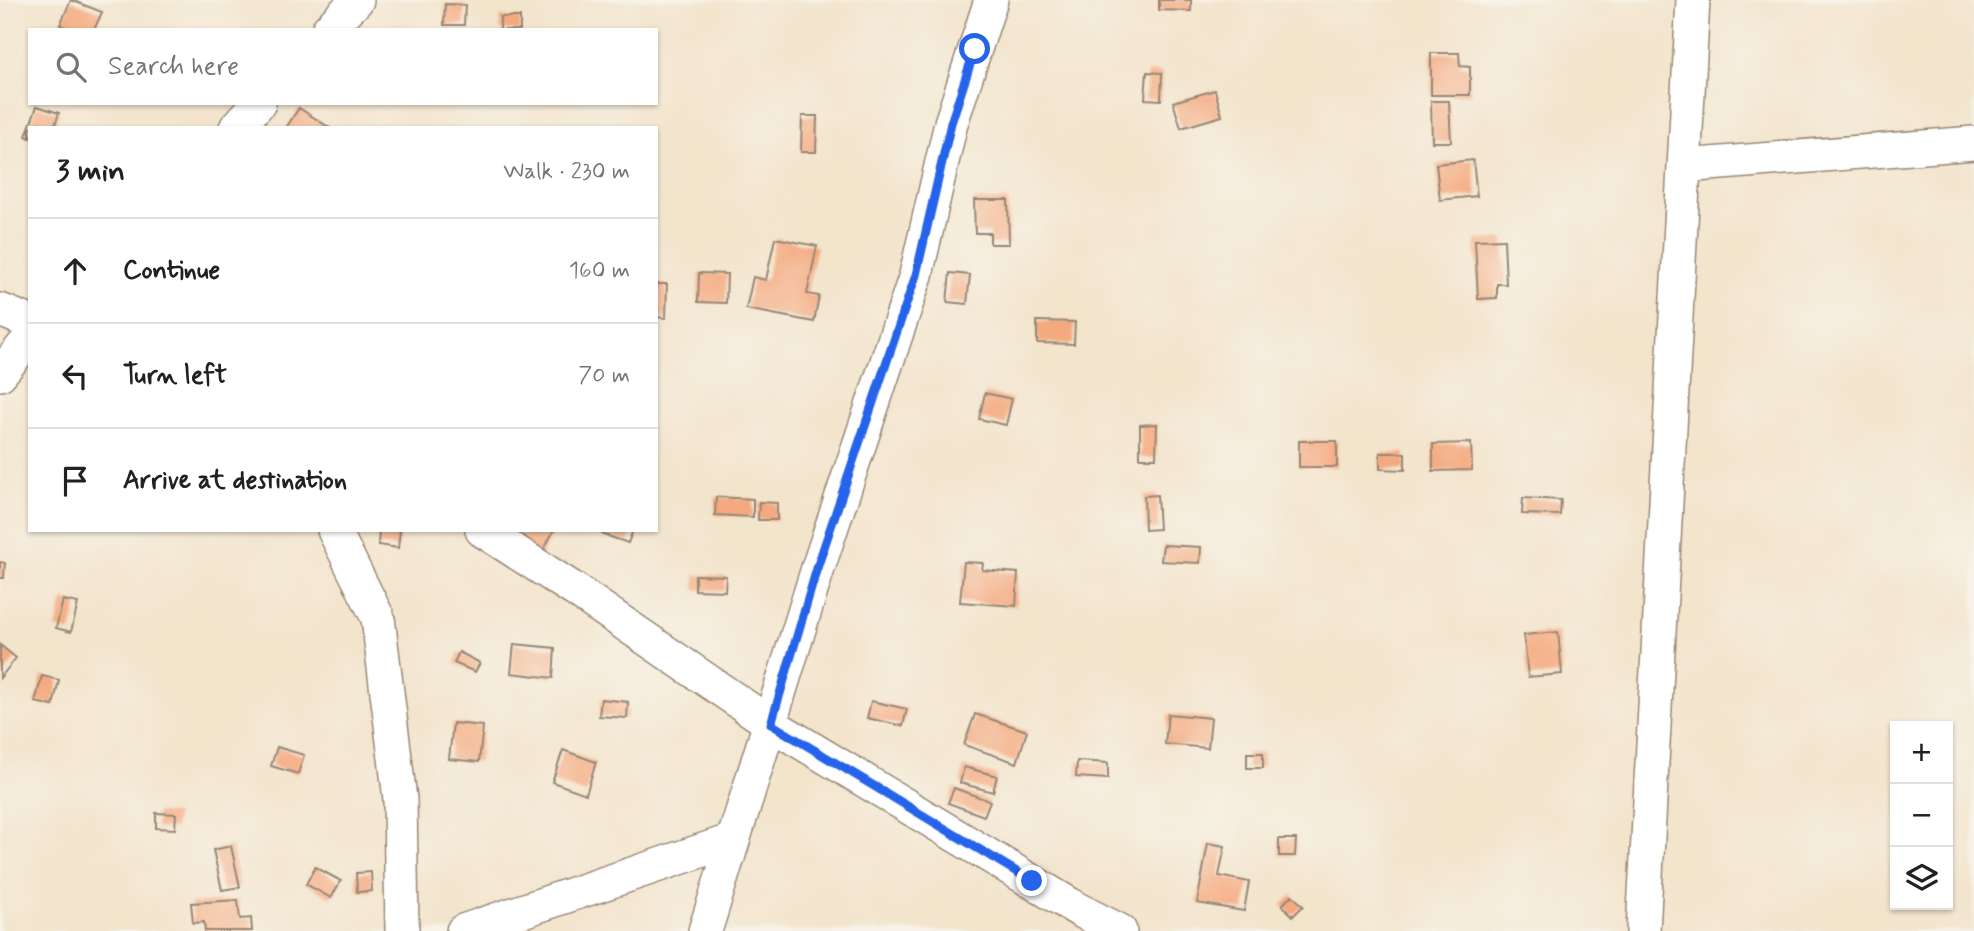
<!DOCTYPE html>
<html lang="en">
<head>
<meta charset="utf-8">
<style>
	body { margin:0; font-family:Mynerve,sans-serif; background:#f6f6f6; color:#202124 }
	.controls { position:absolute; right:21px; bottom:21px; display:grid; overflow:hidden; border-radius:0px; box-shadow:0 2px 5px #0004 }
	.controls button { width:63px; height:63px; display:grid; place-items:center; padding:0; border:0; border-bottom:2px solid #e0e0e0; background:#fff; color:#202124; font:35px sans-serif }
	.stop { position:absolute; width:21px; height:21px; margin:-16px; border:5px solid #2563eb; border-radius:50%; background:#fff }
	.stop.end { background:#2563eb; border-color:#fff; box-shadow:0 2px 7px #0008 }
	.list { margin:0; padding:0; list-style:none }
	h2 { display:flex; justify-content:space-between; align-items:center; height:91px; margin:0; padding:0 28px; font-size:30px }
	h2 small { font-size:23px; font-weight:400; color:#757577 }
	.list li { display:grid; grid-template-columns:46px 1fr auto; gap:21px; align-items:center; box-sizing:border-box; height:105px; padding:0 28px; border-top:2px solid #e0e0e0 }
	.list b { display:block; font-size:26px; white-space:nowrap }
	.list em { font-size:23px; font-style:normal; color:#757577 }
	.icon { flex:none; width:38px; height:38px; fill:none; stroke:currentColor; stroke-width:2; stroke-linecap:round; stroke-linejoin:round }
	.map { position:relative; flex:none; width:1974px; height:931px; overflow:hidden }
	.search { position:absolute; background:#fff; box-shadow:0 2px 5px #0004; left:28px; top:28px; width:630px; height:77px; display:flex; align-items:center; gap:18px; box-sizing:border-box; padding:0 24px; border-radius:0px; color:#757577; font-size:26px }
	.panel { position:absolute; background:#fff; box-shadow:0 2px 5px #0004; left:28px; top:126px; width:630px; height:406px; border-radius:0px }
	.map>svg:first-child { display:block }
	.building { fill:#f4a97e }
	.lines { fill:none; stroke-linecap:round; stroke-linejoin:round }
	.minor-casing { stroke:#978775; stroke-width:36 }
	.minor { stroke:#fff; stroke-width:33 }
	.route { stroke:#2563eb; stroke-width:9 }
</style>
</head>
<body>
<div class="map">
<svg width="1974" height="931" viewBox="0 0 1974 931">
	<rect width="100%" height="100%" fill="#f7f3e8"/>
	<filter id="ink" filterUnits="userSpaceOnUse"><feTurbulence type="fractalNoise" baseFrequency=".0143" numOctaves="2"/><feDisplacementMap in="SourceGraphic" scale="14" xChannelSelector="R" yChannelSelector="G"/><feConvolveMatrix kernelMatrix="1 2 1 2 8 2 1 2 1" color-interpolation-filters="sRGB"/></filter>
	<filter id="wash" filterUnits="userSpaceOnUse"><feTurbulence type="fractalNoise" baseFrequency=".00686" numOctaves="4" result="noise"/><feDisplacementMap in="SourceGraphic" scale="28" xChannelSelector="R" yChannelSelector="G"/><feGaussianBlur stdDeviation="1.57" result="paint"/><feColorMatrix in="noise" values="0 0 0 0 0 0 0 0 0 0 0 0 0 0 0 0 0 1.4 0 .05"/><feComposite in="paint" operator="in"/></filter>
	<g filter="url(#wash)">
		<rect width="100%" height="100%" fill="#f3e4cc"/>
		<g id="blocks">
			<path class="building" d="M 71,0 L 102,12 L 94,30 L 71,30 L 60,25 Z
				M 1159,0 L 1191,0 L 1191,11 L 1159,10 Z
				M 445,4 L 465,5 L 464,25 L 444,25 Z
				M 500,17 L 520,17 L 520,30 L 500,30 Z
				M 1431,53 L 1459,53 L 1460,66 L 1470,67 L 1470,95 L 1431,95 Z
				M 1147,72 L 1162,73 L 1161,100 L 1145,99 Z
				M 1215,90 L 1222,116 L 1181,128 L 1173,102 Z
				M 1431,101 L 1449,101 L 1451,142 L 1432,142 Z
				M 37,106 L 59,113 L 54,128 L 30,128 L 30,138 L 26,136 Z
				M 299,108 L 330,128 L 286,128 Z
				M 802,116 L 817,116 L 816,152 L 801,152 Z
				M 1473,160 L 1477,196 L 1440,200 L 1436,164 Z
				M 974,200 L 1008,200 L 1009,244 L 990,244 L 990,233 L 975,233 Z
				M 775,238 L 817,246 L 807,294 L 819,296 L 814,322 L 746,309 L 753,277 L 766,280 Z
				M 1504,239 L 1506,284 L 1497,284 L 1497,298 L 1478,299 L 1475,240 Z
				M 699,273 L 727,274 L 726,303 L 698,302 Z
				M 950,273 L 970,275 L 967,304 L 947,302 Z
				M 656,284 L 667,284 L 666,318 L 656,317 Z
				M 1037,321 L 1075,322 L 1074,344 L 1037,343 Z
				M 985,393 L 1012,399 L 1006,425 L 979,419 Z
				M 1157,424 L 1156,458 L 1140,458 L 1140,425 Z
				M 1299,441 L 1337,441 L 1337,467 L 1299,467 Z
				M 1471,443 L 1472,470 L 1433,471 L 1433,444 Z
				M 1380,453 L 1405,453 L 1405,470 L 1380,469 Z
				M 1157,495 L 1159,529 L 1145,530 L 1144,496 Z
				M 716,497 L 753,499 L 753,517 L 715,515 Z
				M 1523,498 L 1561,500 L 1560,515 L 1522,514 Z
				M 759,502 L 777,503 L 777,520 L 758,520 Z
				M 379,530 L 400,530 L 398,548 L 378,545 Z
				M 522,530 L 554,530 L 539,559 L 514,546 Z
				M 603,530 L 633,530 L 628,543 L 602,534 Z
				M 1163,545 L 1201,547 L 1200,563 L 1161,561 Z
				M 0,562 L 5,563 L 4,578 L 0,578 Z
				M 964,562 L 983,563 L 982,570 L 1018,573 L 1016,606 L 960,602 Z
				M 695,575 L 726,576 L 725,591 L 695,590 Z
				M 63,600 L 78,603 L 71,632 L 56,628 Z
				M 1558,632 L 1562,674 L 1528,677 L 1524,635 Z
				M 514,644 L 555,648 L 553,678 L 511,673 Z
				M 0,645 L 16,658 L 0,678 Z
				M 459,652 L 480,663 L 475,672 L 454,663 Z
				M 42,676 L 59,680 L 53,706 L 35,702 Z
				M 601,699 L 628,702 L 627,718 L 599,716 Z
				M 871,701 L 907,709 L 903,726 L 867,718 Z
				M 975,714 L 1027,731 L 1017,763 L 964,745 Z
				M 1168,714 L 1211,718 L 1208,748 L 1165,744 Z
				M 453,723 L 483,726 L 479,762 L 449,759 Z
				M 277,747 L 304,755 L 298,774 L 271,766 Z
				M 563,750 L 596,762 L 586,794 L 552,782 Z
				M 1247,753 L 1263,753 L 1263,768 L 1247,768 Z
				M 1077,761 L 1108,763 L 1108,779 L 1076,777 Z
				M 964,767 L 997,776 L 993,792 L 960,783 Z
				M 954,788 L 990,801 L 984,816 L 948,803 Z
				M 156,813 L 176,814 L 175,829 L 156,828 Z
				M 1279,839 L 1296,839 L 1295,856 L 1279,856 Z
				M 1208,843 L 1225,846 L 1219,876 L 1249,882 L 1244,911 L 1197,903 Z
				M 231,846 L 240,887 L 222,890 L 213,850 Z
				M 315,867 L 341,881 L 331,898 L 306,884 Z
				M 371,872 L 372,891 L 357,892 L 356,873 Z
				M 1292,895 L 1303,906 L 1293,916 L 1282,905 Z
				M 238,900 L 240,919 L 251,918 L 252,931 L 205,931 L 204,922 L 193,923 L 191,903 Z"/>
		</g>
	</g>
	<g filter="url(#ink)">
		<use href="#blocks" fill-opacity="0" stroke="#978775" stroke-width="2"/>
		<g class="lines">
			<g class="minor-casing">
				<path id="minor" d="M 328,30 L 357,0
					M 236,128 L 259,103
					M 1684,166 L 1974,143
					M 0,310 L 30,322
					M 0,374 L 30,338
					M 334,530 L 378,618 L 400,799 L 402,931
					M 482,530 L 575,590 L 771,724 L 1079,910 L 1120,931
					M 463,931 L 733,840
					M 705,931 L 819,565 L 916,275 L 951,123 L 991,0
					M 1643,931 L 1693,0"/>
			</g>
			<use href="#minor" class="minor"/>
		</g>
	</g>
	<g class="lines" filter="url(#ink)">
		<path class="route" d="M 975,49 L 951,123 L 916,275 L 818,565 L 771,724 L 1032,881"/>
	</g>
</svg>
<div class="controls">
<button>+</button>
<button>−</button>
<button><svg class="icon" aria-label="layers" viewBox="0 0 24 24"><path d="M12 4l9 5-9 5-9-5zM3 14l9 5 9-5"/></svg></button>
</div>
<div class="stop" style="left:975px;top:49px"></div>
<div class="stop end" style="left:1032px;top:881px"></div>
<div class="search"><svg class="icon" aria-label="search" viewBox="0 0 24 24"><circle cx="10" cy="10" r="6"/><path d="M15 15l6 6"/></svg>Search here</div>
<section class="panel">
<h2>3 min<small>Walk · 230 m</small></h2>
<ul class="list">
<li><svg class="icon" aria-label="ahead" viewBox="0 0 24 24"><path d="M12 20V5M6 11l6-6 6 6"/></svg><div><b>Continue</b></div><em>160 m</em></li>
<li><svg class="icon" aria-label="left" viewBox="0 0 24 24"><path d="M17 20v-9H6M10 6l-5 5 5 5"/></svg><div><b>Turn left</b></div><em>70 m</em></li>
<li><svg class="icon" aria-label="arrive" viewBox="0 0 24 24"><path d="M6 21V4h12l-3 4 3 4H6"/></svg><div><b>Arrive at destination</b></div></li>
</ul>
</section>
</div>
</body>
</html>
